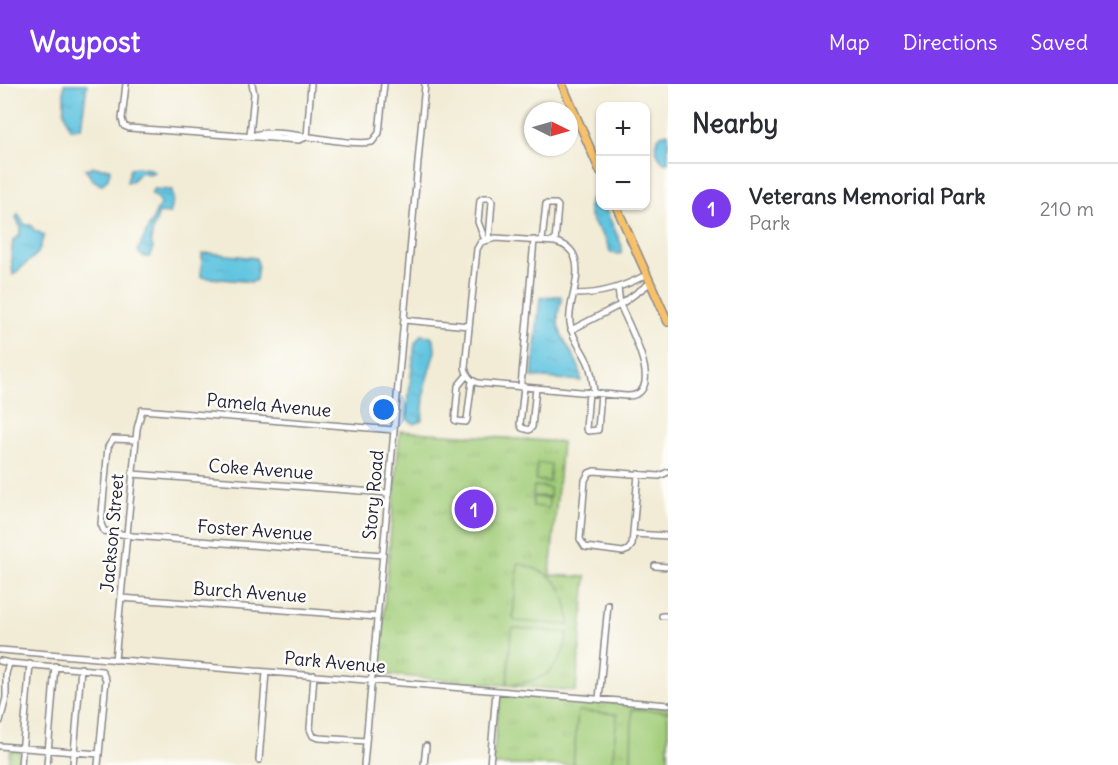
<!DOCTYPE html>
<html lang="en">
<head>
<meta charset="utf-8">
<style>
	body { margin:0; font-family:Delius,sans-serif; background:#f2f2f3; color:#2b2b33 }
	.controls { position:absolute; right:18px; top:18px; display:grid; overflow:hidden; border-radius:12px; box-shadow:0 2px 4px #0004 }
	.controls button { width:54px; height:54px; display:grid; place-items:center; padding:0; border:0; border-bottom:2px solid #e1e1e2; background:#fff; color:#2b2b33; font:30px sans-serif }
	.compass { position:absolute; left:524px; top:18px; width:54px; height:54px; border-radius:50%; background:#fff; box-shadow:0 2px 4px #0004; rotate:95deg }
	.you { position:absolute; left:384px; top:326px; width:21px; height:21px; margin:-15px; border:4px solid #fff; border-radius:50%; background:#1a73e8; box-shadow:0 0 0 9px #1a73e833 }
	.badge { display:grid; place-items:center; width:39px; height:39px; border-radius:50%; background:#7c3aed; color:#fff; font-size:20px; font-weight:700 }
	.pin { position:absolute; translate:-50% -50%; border:3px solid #fff; box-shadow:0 2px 6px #0006 }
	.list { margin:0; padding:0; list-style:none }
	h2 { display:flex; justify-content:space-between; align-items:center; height:78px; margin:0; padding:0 24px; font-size:26px }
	h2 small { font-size:20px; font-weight:400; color:#7c7c81 }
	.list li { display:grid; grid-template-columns:39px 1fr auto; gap:18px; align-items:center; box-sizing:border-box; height:90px; padding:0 24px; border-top:2px solid #e1e1e2 }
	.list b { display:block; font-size:22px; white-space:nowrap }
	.list p { margin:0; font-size:20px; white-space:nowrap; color:#7c7c81 }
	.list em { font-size:20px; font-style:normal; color:#7c7c81 }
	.map { position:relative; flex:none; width:668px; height:681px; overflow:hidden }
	header { display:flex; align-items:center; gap:36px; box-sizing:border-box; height:84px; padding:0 30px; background:#7c3aed; color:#fff }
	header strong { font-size:28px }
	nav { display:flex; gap:33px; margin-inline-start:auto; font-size:21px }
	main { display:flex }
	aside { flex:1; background:#fff }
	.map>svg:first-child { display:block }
	.grass { fill:url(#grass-tufts); stroke:#62785a; stroke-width:1.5 }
	.garden { fill:#a3ce7a; stroke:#62785a; stroke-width:1.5 }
	.water { fill:url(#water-ripples); stroke:#42748e; stroke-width:1.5 }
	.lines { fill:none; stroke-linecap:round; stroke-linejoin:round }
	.minor-casing { stroke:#8a8788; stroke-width:8 }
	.major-casing { stroke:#8a8788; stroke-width:10 }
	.minor { stroke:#fff; stroke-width:5 }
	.major { stroke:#f6c16b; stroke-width:7 }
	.labels { text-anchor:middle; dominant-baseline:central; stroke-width:5; stroke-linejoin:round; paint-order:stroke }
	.street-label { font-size:18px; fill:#22223b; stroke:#fdfcf7 }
</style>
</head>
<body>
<header>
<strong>Waypost</strong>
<nav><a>Map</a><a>Directions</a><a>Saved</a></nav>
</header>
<main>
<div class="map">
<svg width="668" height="681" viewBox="0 0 668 681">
	<defs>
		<pattern id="grass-tufts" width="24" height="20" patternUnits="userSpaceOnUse" patternTransform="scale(1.5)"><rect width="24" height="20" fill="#a3ce7a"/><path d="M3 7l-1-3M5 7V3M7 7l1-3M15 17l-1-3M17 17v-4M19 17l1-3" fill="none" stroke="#8cb16a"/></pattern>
		<pattern id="water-ripples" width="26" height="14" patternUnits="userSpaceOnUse" patternTransform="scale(1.5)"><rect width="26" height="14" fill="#62c5e0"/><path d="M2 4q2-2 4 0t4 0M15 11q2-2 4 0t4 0" fill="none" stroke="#55a9c1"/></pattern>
	</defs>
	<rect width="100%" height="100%" fill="#fdfcf7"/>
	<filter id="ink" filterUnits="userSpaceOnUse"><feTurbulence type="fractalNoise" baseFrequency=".0167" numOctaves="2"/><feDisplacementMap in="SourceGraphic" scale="12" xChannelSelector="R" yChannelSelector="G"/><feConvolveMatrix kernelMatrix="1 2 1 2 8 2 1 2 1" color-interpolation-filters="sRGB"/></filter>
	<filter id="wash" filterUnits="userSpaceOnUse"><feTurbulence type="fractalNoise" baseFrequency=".008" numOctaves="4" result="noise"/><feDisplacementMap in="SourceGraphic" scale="24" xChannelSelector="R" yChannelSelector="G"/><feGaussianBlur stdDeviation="1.35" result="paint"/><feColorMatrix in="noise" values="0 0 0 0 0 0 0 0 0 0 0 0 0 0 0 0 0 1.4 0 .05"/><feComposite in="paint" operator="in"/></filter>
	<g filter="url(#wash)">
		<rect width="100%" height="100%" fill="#f2ecd6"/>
		<path class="grass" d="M 400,347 L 562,358 L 550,491 L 586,493 L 576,607 L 378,590 Z
			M 499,610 L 668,624 L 668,681 L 493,681 Z
			M 10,666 L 20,667 L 19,681 L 8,681 Z"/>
		<path class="garden" d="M 537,379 L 551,380 L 549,398 L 536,396 Z
			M 534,402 L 550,404 L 550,413 L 533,412 Z
			M 533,413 L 549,414 L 549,424 L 533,422 Z
			M 518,479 C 554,489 568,502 569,541 L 515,537 L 513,534 Z
			M 514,544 L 568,549 C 562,587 543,598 507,601 L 511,548 Z
			M 632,625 L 668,628 L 668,681 L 631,681 Z
			M 578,627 L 617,630 L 612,681 L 573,681 Z"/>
		<path class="water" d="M 64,0 L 87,0 L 81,44 L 70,45 L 64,27 Z
			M 668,49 L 668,78 L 664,78 C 656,71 652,59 661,51 Z
			M 93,83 L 111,85 L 107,96 L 101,101 L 92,95 L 85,85 Z
			M 135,83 L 151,85 L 154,88 L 149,90 L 140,88 L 131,98 L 127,98 L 130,85 Z
			M 154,105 L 172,106 L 173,116 L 169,130 L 159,129 L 153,145 L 151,157 L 153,164 L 149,173 C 143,173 140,172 138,166 L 160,120 L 159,116 L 151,109 Z
			M 593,113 L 600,116 L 600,122 L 604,122 L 622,162 L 622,168 L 620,170 L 611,169 C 609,165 607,159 605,155 C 597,142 583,131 591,115 Z
			M 18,130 L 25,141 L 31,141 L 34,146 L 44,151 L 38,169 L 13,191 L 11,173 L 13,156 L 19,152 L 21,144 L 16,134 Z
			M 209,169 L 256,174 L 258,180 L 256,196 L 252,198 L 201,193 L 202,170 Z
			M 555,212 L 561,212 L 562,216 C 546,254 582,267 581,297 L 532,293 L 540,214 Z
			M 421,251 L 431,252 L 434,256 L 435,267 L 425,301 L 422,336 L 415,340 L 408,336 L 407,326 L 415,259 Z"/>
	</g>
	<g filter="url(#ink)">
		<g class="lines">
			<g class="minor-casing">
				<path id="minor" d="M 126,0 L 122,35 L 124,42 L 129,44 L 299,56 L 307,53
					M 250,52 L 254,10 L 252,0
					M 252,52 C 273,41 342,63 372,58 L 379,49 L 384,0
					M 307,53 L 311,0
					M 485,156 L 478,138 L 480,116 L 483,114 L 490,114 L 492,117 L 489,155
					M 542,157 L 546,120 L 556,120 L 558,122 L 555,158
					M 575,210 C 602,210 623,203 646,191
					M 404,236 L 469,242
					M 571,246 L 620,221 L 650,199
					M 467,291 L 458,302 L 455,336 L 456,337 L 466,338 L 467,336 L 472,296
					M 521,302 L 534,156
					M 524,303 L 520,340 L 522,344 L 529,346 L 532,343 L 536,304
					M 589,308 L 586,345 L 588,347 L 598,346 L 601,309
					M 594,309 C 593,299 592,290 589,281 C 583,266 572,255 570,239 C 567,221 582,195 575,174 C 572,165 564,160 555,158 L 496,154 L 481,158 L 477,165 L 465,283 C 467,292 469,296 478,299 L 626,312 C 668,313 630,244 621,223 C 619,217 619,210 618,204
					M 136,356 L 113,355 L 108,363 L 101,440 L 104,447 L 133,452 L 383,471
					M 132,390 L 388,409
					M 638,390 L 632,461 L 628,466 L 623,468 L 585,463 L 580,455 L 585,396 L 589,389 L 594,387 L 659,392 L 668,388
					M 634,450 L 668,452
					M 655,482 L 668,483
					M 121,514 L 377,533
					M 662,532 L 668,532
					M 0,566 L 668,621
					M 115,576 L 137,345 L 142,326 L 394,346
					M 0,577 L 9,579
					M 314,591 L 310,645 L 313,652 L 319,654 L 366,657
					M 599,615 L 608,521
					M 0,637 L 6,614 L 6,590 L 9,579 L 102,587 L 106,596 L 98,681
					M 0,662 L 99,670
					M 259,676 L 266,588
					M 21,681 L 30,580
					M 47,681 L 55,582
					M 73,681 L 81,584
					M 364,681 L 425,0
					M 424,681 L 426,662
					M 490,681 L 496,607"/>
			</g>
			<g class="major-casing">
				<path id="major" d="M 562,0 L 600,87
					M 616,122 L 668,238"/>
			</g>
			<use href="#minor" class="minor"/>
			<use href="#major" class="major"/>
		</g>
	</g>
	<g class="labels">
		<g class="street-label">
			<text transform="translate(269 321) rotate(5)">Pamela Avenue</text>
			<text transform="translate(261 385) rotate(4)">Coke Avenue</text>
			<text transform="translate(373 411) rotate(-85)">Story Road</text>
			<text transform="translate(255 446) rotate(4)">Foster Avenue</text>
			<text transform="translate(112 449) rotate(-85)">Jackson Street</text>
			<text transform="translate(250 508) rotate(4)">Burch Avenue</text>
			<text transform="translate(335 578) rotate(5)">Park Avenue</text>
		</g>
	</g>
</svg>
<div class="controls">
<button>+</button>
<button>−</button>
</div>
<svg class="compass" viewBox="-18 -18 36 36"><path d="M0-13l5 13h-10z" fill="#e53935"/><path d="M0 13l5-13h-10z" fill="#7c7c81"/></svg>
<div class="you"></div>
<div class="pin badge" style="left:474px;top:425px">1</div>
</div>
<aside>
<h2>Nearby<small></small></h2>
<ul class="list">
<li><span class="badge">1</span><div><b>Veterans Memorial Park</b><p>Park</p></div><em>210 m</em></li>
</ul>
</aside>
</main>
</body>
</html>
